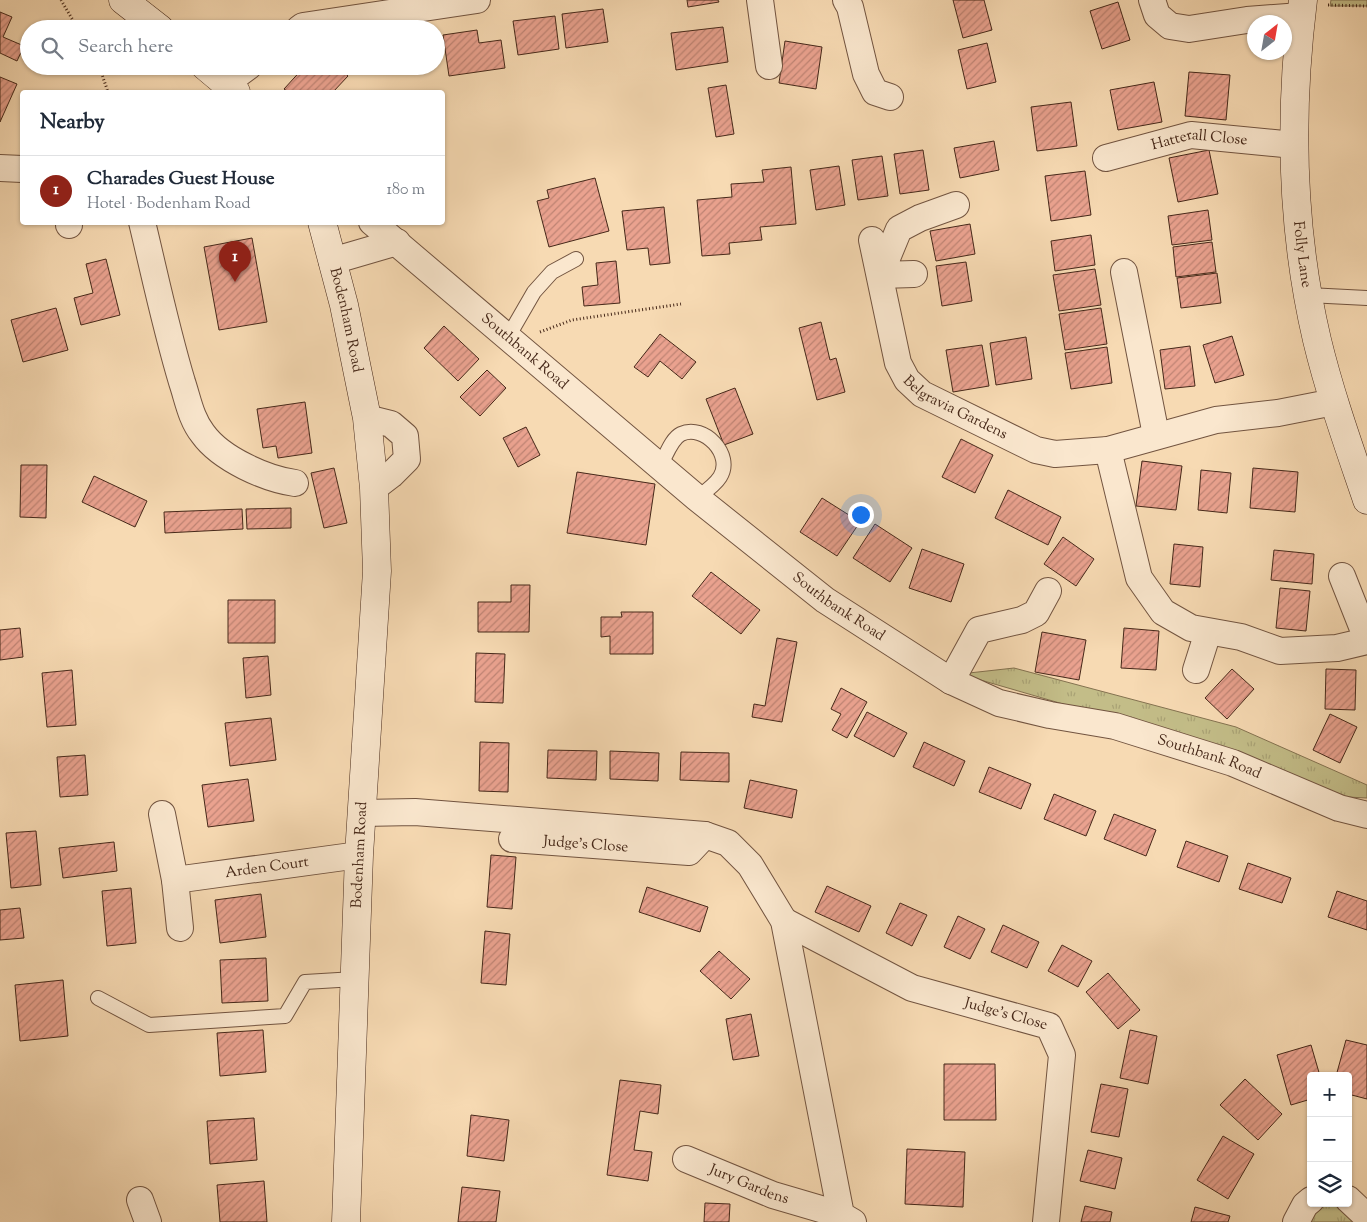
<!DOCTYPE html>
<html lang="en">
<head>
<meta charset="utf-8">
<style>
	body { margin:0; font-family:"Sorts Mill Goudy",serif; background:#f2f2f3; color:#1f2937 }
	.controls { position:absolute; right:15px; bottom:15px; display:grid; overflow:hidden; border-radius:5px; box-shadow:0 1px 4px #0004 }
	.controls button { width:45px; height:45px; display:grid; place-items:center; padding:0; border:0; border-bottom:1px solid #e0e1e3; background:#fff; color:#1f2937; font:25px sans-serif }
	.compass { position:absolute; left:1247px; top:15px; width:45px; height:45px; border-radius:50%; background:#fff; box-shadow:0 1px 4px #0004; rotate:31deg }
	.you { position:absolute; left:860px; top:514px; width:18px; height:18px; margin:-12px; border:4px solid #fff; border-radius:50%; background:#1a73e8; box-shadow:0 0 0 8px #1a73e833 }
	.badge { display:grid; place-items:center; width:32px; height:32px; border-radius:50%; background:#8f2418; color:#fff; font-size:16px; font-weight:700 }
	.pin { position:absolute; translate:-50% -41px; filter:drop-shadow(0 1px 2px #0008) }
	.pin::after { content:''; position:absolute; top:26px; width:18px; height:15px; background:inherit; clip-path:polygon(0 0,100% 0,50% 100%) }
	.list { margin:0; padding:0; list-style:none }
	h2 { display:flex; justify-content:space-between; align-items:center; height:65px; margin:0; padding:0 20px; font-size:21px }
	h2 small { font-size:16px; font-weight:400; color:#747a83 }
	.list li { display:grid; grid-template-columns:32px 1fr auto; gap:15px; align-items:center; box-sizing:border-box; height:70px; padding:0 20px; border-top:1px solid #e0e1e3 }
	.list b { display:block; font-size:19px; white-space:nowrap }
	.list p { margin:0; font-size:16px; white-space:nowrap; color:#747a83 }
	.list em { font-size:16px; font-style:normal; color:#747a83 }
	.icon { flex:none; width:28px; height:28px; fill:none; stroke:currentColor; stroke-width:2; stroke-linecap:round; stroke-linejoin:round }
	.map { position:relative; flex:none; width:1367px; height:1222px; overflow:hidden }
	.search { position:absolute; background:#fff; box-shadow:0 1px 4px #0004; left:20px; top:20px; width:425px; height:55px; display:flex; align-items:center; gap:12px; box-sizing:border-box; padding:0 18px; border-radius:28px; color:#747a83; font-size:19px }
	.panel { position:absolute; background:#fff; box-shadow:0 1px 4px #0004; left:20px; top:90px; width:425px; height:135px; border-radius:5px }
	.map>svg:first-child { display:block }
	.grass { fill:url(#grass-tufts); stroke:#847250 }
	.building { fill:url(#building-hatch); stroke:#462819 }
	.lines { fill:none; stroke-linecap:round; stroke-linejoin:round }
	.lane-casing { stroke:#725440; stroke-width:16 }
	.street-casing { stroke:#725440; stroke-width:28 }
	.secondary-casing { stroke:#462819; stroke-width:29 }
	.path { stroke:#462819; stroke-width:3; stroke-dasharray:1 2.5; stroke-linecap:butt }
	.lane { stroke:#fae7ce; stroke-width:14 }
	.street { stroke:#fae7ce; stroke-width:26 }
	.secondary { stroke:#fae7ce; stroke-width:28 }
	.labels { text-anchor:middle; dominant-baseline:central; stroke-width:4.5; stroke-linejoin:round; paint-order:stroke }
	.street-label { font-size:15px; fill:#462819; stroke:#fae7ce }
</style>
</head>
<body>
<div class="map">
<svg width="1367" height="1222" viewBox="0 0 1367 1222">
	<defs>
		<pattern id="grass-tufts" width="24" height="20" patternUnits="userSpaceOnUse" patternTransform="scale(1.25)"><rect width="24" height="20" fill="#c3bd88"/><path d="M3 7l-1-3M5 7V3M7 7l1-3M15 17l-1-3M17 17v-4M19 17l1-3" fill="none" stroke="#a9a275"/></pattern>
		<pattern id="building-hatch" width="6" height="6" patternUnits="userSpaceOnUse" patternTransform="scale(1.25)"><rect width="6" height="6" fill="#eaa28f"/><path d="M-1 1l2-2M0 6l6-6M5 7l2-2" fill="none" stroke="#bf8474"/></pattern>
	</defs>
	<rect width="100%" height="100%" fill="#f7dab3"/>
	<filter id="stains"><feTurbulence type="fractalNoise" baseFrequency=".004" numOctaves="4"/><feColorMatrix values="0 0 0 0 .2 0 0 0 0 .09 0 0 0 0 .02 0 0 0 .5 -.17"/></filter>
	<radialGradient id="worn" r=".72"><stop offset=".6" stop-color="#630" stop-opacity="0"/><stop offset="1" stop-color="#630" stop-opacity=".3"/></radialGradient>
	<path class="grass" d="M 1331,0 L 1367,0 L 1367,6 L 1330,6 Z
		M 1014,668 L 1236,727 L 1367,785 L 1367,798 L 1347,797 L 1245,757 L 960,674 Z
		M 1311,1203 L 1348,1203 L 1367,1222 L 1296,1222 Z"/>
	<path class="building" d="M 687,0 L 718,0 L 719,2 L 688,7 Z
		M 953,0 L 984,0 L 992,30 L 963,38 Z
		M 1118,2 L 1130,40 L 1102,49 L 1090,11 Z
		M 603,9 L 608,42 L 566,48 L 562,14 Z
		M 0,12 L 12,17 L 3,37 L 24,46 L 17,61 L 0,53 Z
		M 555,16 L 559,49 L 518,55 L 513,21 Z
		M 723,27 L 728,62 L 676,70 L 671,33 Z
		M 477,30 L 479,43 L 501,40 L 505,68 L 449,76 L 443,35 Z
		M 785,41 L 822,47 L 816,89 L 779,83 Z
		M 987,43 L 996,82 L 967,89 L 958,50 Z
		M 305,66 L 337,66 L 348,76 L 333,92 L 288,92 L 284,89 Z
		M 1189,72 L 1230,75 L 1226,120 L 1185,116 Z
		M 0,77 L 17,84 L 0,122 Z
		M 1154,82 L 1162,122 L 1118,130 L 1110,90 Z
		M 726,85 L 734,134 L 716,137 L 708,88 Z
		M 1071,102 L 1077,146 L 1037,151 L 1031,107 Z
		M 994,141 L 999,170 L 960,178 L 954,148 Z
		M 923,150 L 929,190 L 900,194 L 894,154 Z
		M 1209,150 L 1218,194 L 1178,202 L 1169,158 Z
		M 882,156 L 888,196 L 858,200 L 852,160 Z
		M 839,166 L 845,205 L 816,210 L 810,170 Z
		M 791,167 L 796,224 L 760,227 L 762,240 L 729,243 L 730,254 L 702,256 L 697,200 L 732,197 L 731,184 L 764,182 L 762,170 Z
		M 1085,171 L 1091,215 L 1051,221 L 1045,176 Z
		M 595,178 L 609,231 L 549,247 L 537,201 L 549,198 L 547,190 Z
		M 664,207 L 670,263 L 650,265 L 648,248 L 627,250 L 622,211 Z
		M 1208,210 L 1212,240 L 1172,245 L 1168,216 Z
		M 970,224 L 975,254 L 936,261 L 930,231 Z
		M 1091,235 L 1095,265 L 1055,271 L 1051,241 Z
		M 252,238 L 267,322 L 219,330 L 204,247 Z
		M 1212,242 L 1216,272 L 1176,277 L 1173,247 Z
		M 106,259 L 120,315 L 81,325 L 74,298 L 93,293 L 86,264 Z
		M 616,261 L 620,303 L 584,306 L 582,287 L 598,285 L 596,263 Z
		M 966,262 L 972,301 L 942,306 L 936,266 Z
		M 1095,269 L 1101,305 L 1059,311 L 1053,275 Z
		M 1217,273 L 1221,303 L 1181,308 L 1177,278 Z
		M 56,308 L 68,350 L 23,362 L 11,320 Z
		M 1101,308 L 1107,344 L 1065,350 L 1059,314 Z
		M 821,322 L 830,360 L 836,358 L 845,392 L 817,400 L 799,328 Z
		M 444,326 L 479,359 L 458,381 L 424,348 Z
		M 660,334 L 696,362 L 682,379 L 660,361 L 648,377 L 634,367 Z
		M 1232,336 L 1244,375 L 1215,383 L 1203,345 Z
		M 1026,337 L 1032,379 L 996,385 L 990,343 Z
		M 982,345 L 989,386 L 953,392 L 946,350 Z
		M 1190,346 L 1195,386 L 1165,389 L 1160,350 Z
		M 1107,347 L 1112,383 L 1071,389 L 1065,353 Z
		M 487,370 L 506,388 L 480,416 L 460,397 Z
		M 735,388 L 753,434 L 724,445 L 706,399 Z
		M 305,402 L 312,453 L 278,458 L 276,446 L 263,448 L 257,409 Z
		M 526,427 L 540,455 L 518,467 L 503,438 Z
		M 961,439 L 993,455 L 975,493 L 942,477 Z
		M 1142,461 L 1182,466 L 1176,510 L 1136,506 Z
		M 21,465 L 47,465 L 46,518 L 20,517 Z
		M 334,468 L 347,523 L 324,528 L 311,473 Z
		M 1253,468 L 1298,472 L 1295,512 L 1250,508 Z
		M 1201,470 L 1231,473 L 1227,513 L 1198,510 Z
		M 577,472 L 655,484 L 646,545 L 567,533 Z
		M 94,476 L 147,501 L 135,527 L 82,502 Z
		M 1008,490 L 1061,517 L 1048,545 L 995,518 Z
		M 822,498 L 860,522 L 837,556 L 800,532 Z
		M 291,508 L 291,528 L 247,529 L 246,509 Z
		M 242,509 L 243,529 L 165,533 L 164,512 Z
		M 875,524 L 912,548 L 890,582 L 853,558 Z
		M 1063,537 L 1094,559 L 1076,586 L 1044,564 Z
		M 1174,544 L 1203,547 L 1200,587 L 1170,584 Z
		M 922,549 L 964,564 L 951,602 L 909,588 Z
		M 1274,550 L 1314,554 L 1312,584 L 1271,580 Z
		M 711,572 L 760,610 L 741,634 L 692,596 Z
		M 511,585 L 530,585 L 529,632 L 478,632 L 478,602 L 511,602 Z
		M 1280,588 L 1310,591 L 1306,631 L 1276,628 Z
		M 228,600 L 275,600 L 275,643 L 228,643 Z
		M 621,612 L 653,612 L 653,654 L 610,654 L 610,636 L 601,637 L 601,617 L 622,617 Z
		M 20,628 L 23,657 L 0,660 L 0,630 Z
		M 1124,628 L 1159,631 L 1156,670 L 1121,668 Z
		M 1042,632 L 1086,640 L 1079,680 L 1035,672 Z
		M 777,638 L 797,642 L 782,722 L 752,717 L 754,704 L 765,706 Z
		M 476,653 L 505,654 L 503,703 L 475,702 Z
		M 268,656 L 271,695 L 246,698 L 243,658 Z
		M 1232,669 L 1254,689 L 1227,719 L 1205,698 Z
		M 1326,669 L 1356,670 L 1355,710 L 1325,709 Z
		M 72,670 L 76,725 L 47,727 L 42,673 Z
		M 841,688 L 867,702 L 847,738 L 832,730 L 841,714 L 831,709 Z
		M 867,712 L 907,733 L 894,757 L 854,736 Z
		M 1330,714 L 1357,727 L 1340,763 L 1313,750 Z
		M 271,718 L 276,760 L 230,766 L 225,723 Z
		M 480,742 L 509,743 L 508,792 L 479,791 Z
		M 924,742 L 965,761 L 954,786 L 913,767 Z
		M 548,750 L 597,751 L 596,780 L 547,778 Z
		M 610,751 L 659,753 L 658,781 L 610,779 Z
		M 681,752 L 729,753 L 729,782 L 680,780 Z
		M 85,755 L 88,795 L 60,797 L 57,757 Z
		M 989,767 L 1031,784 L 1021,809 L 979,792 Z
		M 248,779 L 254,821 L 208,827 L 202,785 Z
		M 750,780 L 797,790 L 792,818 L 744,808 Z
		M 1054,794 L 1096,811 L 1086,836 L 1044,819 Z
		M 1114,814 L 1156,830 L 1146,856 L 1104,839 Z
		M 36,831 L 41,885 L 11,888 L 6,833 Z
		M 1186,841 L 1228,856 L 1219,882 L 1177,867 Z
		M 114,842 L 117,871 L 63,878 L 59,848 Z
		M 491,855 L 516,857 L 512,909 L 487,907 Z
		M 1248,863 L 1291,878 L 1282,903 L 1239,889 Z
		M 827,886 L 871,906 L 859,932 L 815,912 Z
		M 647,887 L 708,907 L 700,932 L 639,912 Z
		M 131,888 L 136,943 L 107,946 L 102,891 Z
		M 1337,891 L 1367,901 L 1367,930 L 1328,917 Z
		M 261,894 L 266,937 L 220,943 L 215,900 Z
		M 900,903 L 927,915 L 912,946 L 886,933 Z
		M 20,908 L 24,938 L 0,940 L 0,910 Z
		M 958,916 L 985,929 L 970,959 L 944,947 Z
		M 1003,925 L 1039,942 L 1027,968 L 991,952 Z
		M 485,931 L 510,934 L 506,985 L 481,983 Z
		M 1062,945 L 1092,961 L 1078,987 L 1048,971 Z
		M 719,951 L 750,979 L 731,999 L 700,971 Z
		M 266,958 L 268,1001 L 222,1003 L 220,960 Z
		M 1108,973 L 1140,1010 L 1118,1029 L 1086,992 Z
		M 63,980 L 68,1036 L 20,1041 L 15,985 Z
		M 751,1014 L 759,1056 L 733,1060 L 726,1019 Z
		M 263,1030 L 266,1072 L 220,1076 L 217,1033 Z
		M 1130,1030 L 1157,1036 L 1148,1084 L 1120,1078 Z
		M 1346,1040 L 1367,1045 L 1367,1099 L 1348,1094 L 1348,1076 L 1336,1076 Z
		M 1311,1045 L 1320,1076 L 1311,1076 L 1311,1099 L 1291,1105 L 1277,1055 Z
		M 944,1064 L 995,1064 L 996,1120 L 944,1120 Z
		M 1245,1079 L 1282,1114 L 1258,1140 L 1220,1105 Z
		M 620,1080 L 661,1085 L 658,1114 L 640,1111 L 634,1150 L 652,1152 L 648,1181 L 607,1175 Z
		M 1101,1084 L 1128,1089 L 1119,1137 L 1091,1132 Z
		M 471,1115 L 509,1120 L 504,1161 L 467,1156 Z
		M 254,1118 L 257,1160 L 210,1164 L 207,1121 Z
		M 1223,1136 L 1254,1154 L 1228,1199 L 1197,1180 Z
		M 907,1149 L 965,1152 L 963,1207 L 905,1204 Z
		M 1088,1150 L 1122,1158 L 1115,1189 L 1080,1181 Z
		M 264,1181 L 267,1222 L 220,1222 L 217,1185 Z
		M 462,1187 L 500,1191 L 496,1222 L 458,1222 Z
		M 705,1203 L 730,1204 L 729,1222 L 704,1222 Z
		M 1085,1206 L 1112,1212 L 1110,1222 L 1081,1222 Z
		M 1195,1207 L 1230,1216 L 1228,1222 L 1191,1222 Z"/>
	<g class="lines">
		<g class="lane-casing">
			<path id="lane" d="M 1308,295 L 1367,298
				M 508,337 L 534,292 L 552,272 L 576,259
				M 660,466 C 666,456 671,439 681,434 C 704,423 734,455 720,477 C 715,485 705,492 697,498
				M 98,998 L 149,1025 L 285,1016 L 305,982 L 355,979"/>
		</g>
		<g class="street-casing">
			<g id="street">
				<path d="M 760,0 L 769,66"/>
				<path d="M 846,0 L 850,7 L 866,74 L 875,92 L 890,97"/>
				<path d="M 1152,0 L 1157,15 L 1170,26 L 1189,29 L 1247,20 L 1301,16"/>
				<path d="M 299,29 L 303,26 L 477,0"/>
				<path d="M 226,83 L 249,66"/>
				<path id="s1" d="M 1106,158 L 1191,135 L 1294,145"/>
				<path d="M 0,168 L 22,169"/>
				<path d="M 142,222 C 155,276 166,329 182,382 C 188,400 191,419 203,434 C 221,459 266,479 295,483"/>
				<path id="s2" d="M 372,222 L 697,498 L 825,600 L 951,681 L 999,703 L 1050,715 L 1115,726 L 1233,763 L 1339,808 L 1367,815"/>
				<path d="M 69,225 L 69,222"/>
				<path id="s3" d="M 872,240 L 898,363 L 907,380 L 922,394 L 1036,450 L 1055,454 L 1108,450 L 1216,420 L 1278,413 L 1334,402"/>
				<path d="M 332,261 L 397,242"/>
				<path d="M 1124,272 L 1156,435"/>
				<path d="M 914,274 L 880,275 L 899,229 L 920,218 L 956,205"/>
				<path d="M 367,418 L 391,424 L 405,436 L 407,459 L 391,475 L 374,488"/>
				<path d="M 1108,450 L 1139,578 L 1163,612 L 1191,628 L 1241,637 L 1280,651 L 1337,648 L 1367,641"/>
				<path d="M 1342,576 L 1367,639"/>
				<path d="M 1196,670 L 1208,632"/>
				<path d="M 951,681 L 979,630 L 1022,620 L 1036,613 L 1048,591"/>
				<path d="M 362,813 L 415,812 L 705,835 L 728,843 L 750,865 L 784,921 L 841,1215 L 853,1222"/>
				<path id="s4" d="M 162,814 L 175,880 L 359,855"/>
				<path id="s5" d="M 512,839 L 689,852 L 705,835"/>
				<path d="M 175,880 L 180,928"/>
				<path id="s6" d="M 784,921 L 912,988 L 1049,1026 L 1062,1055 L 1046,1222"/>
				<path id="s7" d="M 686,1159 L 773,1195 L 841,1215"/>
				<path d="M 1348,1199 L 1367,1217"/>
				<path d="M 140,1200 L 148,1222"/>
				<path d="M 1296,1222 L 1305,1205 L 1311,1200"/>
			</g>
		</g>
		<g class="secondary-casing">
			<g id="secondary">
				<path d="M 123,0 L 160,29"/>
				<path id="s8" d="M 1303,0 C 1289,113 1291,229 1317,340 C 1330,394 1349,447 1367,500"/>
				<path d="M 205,66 L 236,92"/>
				<path id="s9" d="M 322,222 L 344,305 L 367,418 L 374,488 L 377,571 L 359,855 L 346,1222"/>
			</g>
		</g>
		<path class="path" d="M 61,0 L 78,29
			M 1328,5 L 1367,6
			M 99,66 L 108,92
			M 540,332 L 572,320 L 681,304"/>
		<use href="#lane" class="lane"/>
		<use href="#street" class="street"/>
		<use href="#secondary" class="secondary"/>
	</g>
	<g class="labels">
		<g class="street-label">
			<text stroke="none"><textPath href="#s1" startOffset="96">Hatterall Close</textPath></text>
			<text stroke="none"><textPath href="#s8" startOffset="255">Folly Lane</textPath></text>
			<text stroke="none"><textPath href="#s9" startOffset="101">Bodenham Road</textPath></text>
			<text stroke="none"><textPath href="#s2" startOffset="200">Southbank Road</textPath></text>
			<text stroke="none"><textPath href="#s3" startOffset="201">Belgravia Gardens</textPath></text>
			<text stroke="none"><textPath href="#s2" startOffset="605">Southbank Road</textPath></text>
			<text stroke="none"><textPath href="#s2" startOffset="1010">Southbank Road</textPath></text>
			<text stroke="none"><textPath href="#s5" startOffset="74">Judge's Close</textPath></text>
			<text transform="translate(360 855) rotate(-87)">Bodenham Road</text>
			<text stroke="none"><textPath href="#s4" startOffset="160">Arden Court</textPath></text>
			<text stroke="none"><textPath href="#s6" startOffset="242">Judge's Close</textPath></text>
			<text stroke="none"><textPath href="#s7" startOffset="68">Jury Gardens</textPath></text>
		</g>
	</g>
	<rect width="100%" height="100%" filter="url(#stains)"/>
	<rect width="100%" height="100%" fill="url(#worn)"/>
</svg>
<div class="controls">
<button>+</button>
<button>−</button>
<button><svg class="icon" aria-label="layers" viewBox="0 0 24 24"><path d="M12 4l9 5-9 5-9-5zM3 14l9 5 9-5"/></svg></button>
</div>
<svg class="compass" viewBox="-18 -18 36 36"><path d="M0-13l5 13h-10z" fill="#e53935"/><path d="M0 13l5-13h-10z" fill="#747a83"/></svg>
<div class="you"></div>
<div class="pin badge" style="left:235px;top:282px">1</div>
<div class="search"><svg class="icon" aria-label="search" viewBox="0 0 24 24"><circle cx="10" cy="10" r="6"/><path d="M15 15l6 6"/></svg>Search here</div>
<section class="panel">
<h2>Nearby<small></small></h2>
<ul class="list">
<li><span class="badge">1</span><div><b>Charades Guest House</b><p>Hotel · Bodenham Road</p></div><em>180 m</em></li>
</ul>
</section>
</div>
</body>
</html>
